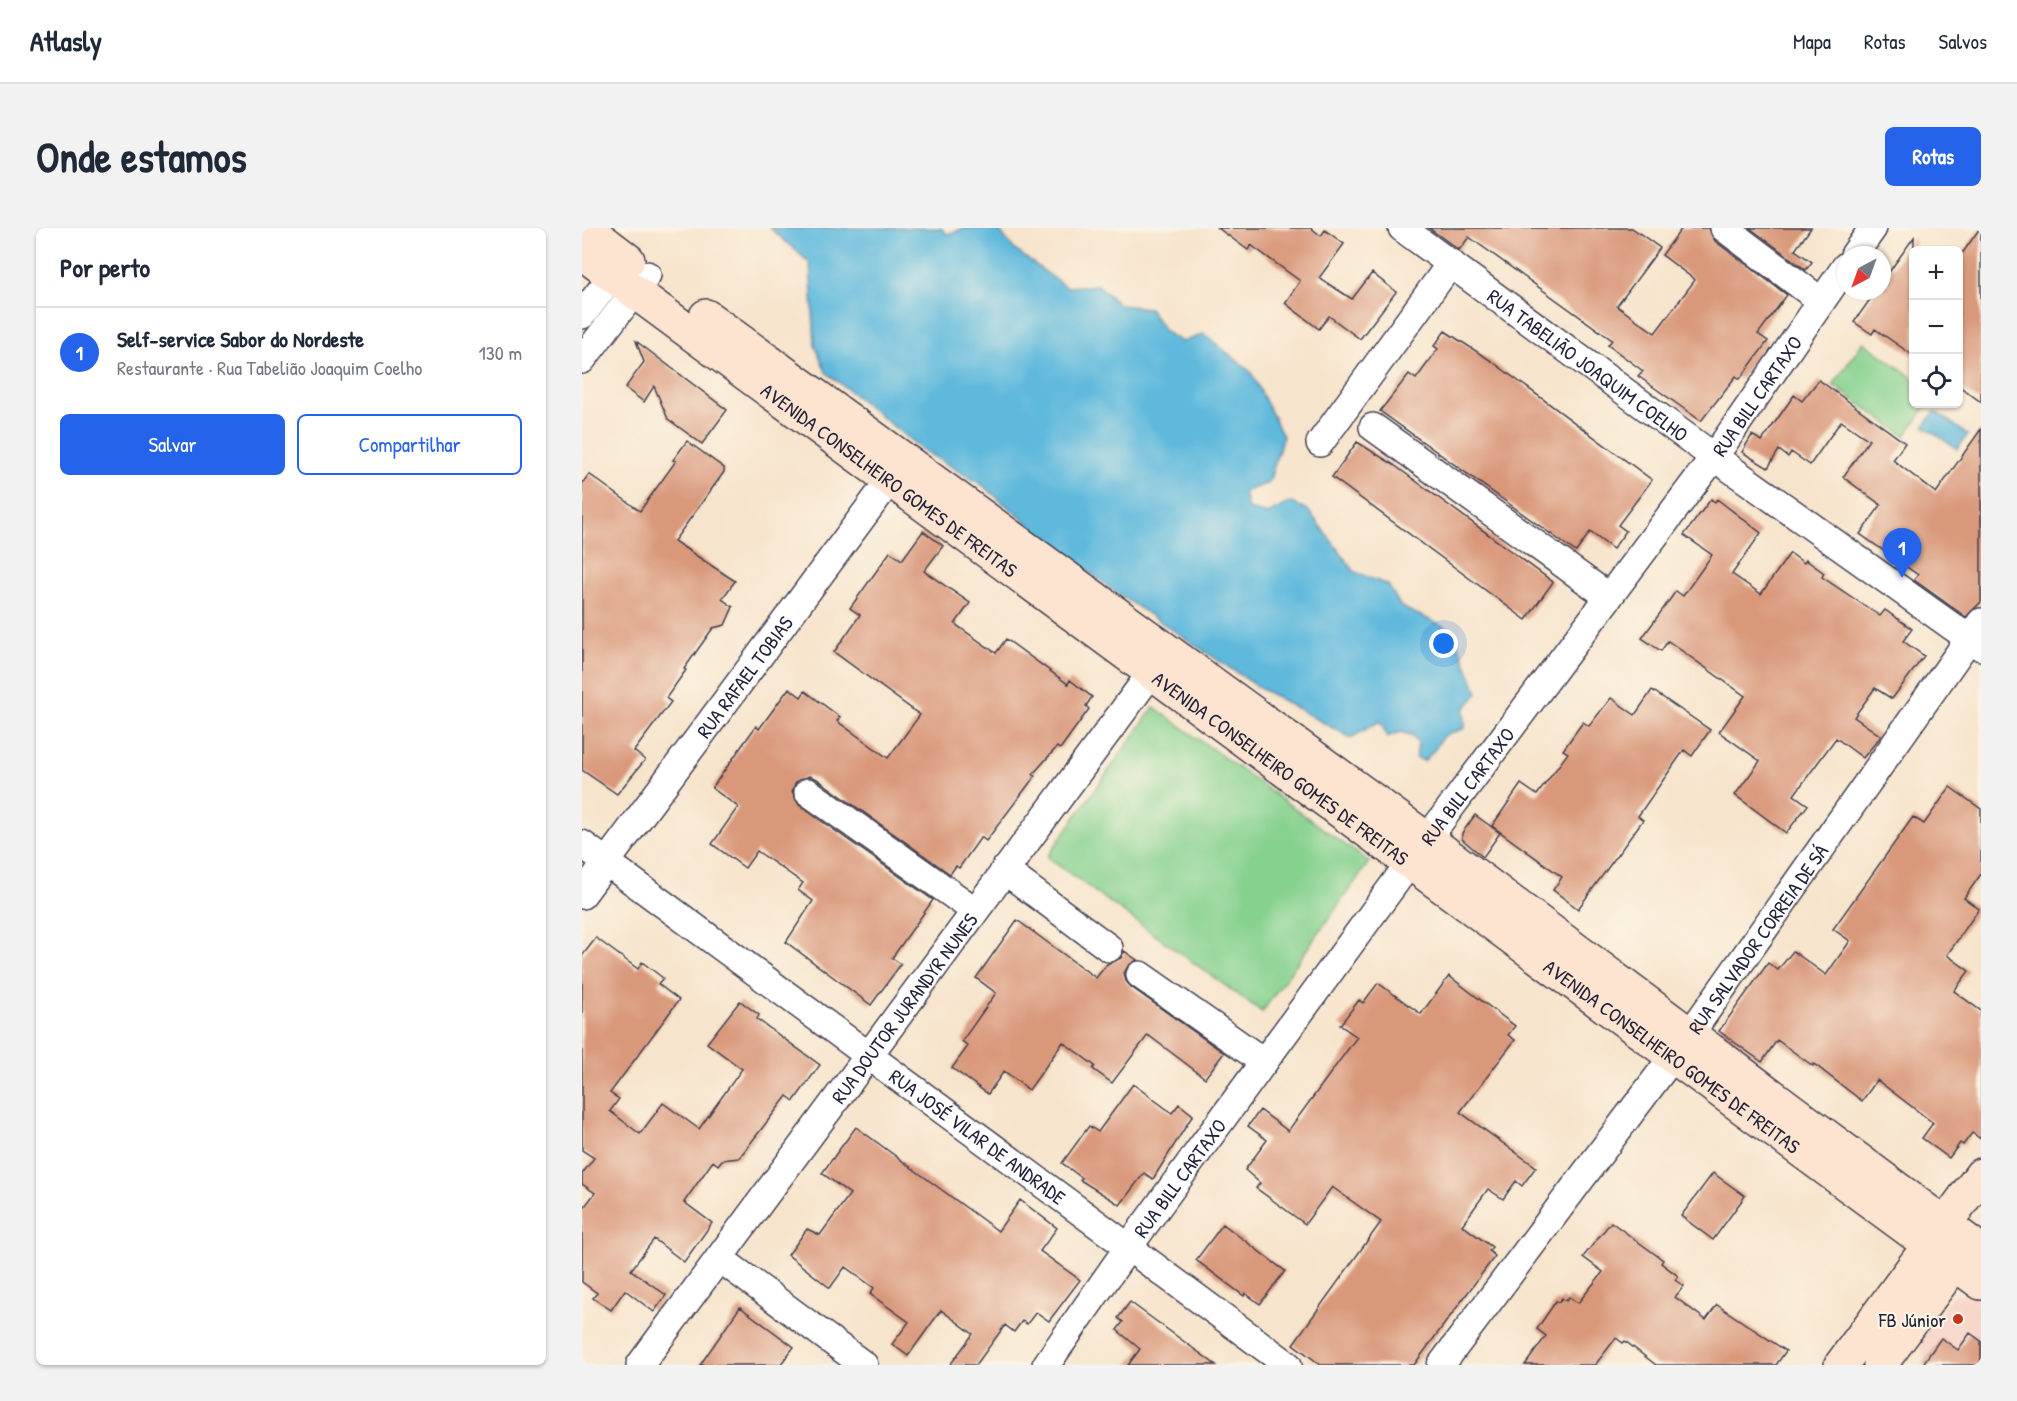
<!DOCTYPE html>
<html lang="pt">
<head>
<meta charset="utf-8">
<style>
	body { margin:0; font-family:"Patrick Hand",sans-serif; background:#f2f2f3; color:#1f2937 }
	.controls { position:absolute; right:18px; top:18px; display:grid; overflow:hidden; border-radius:9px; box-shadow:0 2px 4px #0004 }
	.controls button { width:54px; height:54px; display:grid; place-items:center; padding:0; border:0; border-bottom:2px solid #e0e1e3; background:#fff; color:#1f2937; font:30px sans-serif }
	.compass { position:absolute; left:1255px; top:18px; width:54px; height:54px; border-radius:50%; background:#fff; box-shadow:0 2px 4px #0004; rotate:221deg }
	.you { position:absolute; left:862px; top:416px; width:21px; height:21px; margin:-15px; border:4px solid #fff; border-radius:50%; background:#1a73e8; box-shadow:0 0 0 9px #1a73e833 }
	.badge { display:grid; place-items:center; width:39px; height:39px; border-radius:50%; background:#2563eb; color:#fff; font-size:20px; font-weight:700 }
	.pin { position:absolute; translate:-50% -50px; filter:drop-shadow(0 2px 3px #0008) }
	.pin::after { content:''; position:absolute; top:32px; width:21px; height:18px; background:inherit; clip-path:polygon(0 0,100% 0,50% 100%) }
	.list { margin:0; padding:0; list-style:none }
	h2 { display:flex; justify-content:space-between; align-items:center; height:78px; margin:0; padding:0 24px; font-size:26px }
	h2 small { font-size:20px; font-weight:400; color:#747a83 }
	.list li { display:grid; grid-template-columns:39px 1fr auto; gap:18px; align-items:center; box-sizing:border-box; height:90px; padding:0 24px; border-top:2px solid #e0e1e3 }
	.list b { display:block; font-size:22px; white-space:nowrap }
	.list p { margin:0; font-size:20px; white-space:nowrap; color:#747a83 }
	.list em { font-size:20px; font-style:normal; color:#747a83 }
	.actions { display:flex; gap:12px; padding:18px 24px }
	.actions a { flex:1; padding:14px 0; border:2px solid #2563eb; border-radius:9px; text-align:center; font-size:21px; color:#2563eb }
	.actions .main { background:#2563eb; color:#fff }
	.icon { flex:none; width:33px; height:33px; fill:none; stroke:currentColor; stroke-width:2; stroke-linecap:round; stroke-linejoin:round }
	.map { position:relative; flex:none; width:1399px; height:1137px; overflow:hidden; border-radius:9px }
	header { display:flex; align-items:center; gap:36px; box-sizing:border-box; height:84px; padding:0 30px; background:#fff; border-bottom:2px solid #e0e1e3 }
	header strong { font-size:28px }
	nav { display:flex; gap:33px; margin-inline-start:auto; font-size:21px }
	.intro { display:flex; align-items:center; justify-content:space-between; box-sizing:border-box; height:144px; padding:0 36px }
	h1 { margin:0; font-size:42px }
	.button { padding:15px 27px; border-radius:9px; background:#2563eb; color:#fff; font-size:21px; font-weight:700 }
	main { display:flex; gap:36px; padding:0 36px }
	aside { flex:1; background:#fff; border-radius:9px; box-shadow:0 2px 4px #0004 }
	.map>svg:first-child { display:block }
	.built { fill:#f6d1c5 }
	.green { fill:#85d18e; stroke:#547a64; stroke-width:1.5 }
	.water { fill:#5fb9dd; stroke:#406e8c; stroke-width:1.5 }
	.building { fill:#d9987a }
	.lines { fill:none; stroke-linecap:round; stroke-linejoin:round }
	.street-casing { stroke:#423f51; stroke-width:30 }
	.secondary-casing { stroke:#423f51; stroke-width:36 }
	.street { stroke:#fff; stroke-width:27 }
	.secondary { stroke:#fde4d0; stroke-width:33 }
	.poi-dot { fill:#c8321e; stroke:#fcf5e5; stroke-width:2 }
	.labels { text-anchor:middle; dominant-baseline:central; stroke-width:4.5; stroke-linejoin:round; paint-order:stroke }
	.street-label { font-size:20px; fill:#22223b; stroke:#fcf5e5 }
	.poi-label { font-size:20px; fill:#22223b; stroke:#fcf5e5; text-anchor:end }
</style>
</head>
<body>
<header>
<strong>Atlasly</strong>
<nav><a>Mapa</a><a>Rotas</a><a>Salvos</a></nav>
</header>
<div class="intro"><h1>Onde estamos</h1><a class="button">Rotas</a></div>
<main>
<aside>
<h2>Por perto<small></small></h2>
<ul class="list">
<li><span class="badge">1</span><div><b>Self-service Sabor do Nordeste</b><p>Restaurante · Rua Tabelião Joaquim Coelho</p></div><em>130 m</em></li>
</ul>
<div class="actions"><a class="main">Salvar</a><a>Compartilhar</a></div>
</aside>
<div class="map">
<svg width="1399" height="1137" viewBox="0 0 1399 1137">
	<rect width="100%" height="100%" fill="#fcf5e5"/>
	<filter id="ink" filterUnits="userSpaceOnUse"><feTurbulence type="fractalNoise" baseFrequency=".0167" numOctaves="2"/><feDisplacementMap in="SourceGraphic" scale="12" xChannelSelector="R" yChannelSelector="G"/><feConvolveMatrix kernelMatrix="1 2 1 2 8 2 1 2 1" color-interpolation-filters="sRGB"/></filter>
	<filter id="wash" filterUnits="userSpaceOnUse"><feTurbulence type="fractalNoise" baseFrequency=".008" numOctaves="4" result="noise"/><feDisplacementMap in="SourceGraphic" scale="24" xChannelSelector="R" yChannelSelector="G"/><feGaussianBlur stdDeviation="1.35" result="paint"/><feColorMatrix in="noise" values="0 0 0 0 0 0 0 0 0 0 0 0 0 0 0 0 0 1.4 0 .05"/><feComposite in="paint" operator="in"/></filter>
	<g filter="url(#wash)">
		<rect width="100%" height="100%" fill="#f7e4cc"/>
		<path class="built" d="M 1399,1066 L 1399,1137 L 1343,1135 L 1337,1114 L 1371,1067 Z"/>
		<path class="green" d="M 1281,114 L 1331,150 L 1332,176 L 1346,176 L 1323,208 L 1251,157 Z
			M 572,479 L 787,634 L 680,784 L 465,629 Z"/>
		<path class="water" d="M 188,0 L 359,0 L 365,6 L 383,0 L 415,0 L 433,22 L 484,59 L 516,57 L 537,77 L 567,80 L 583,104 L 600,114 L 622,106 L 669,144 L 701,208 L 687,255 L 662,264 L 666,281 L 686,286 L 708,274 L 726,282 L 773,344 L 806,357 L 819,379 L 870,402 L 896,465 L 882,481 L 883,500 L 861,508 L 853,521 L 842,533 L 834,530 L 836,516 L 830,507 L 818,504 L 805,509 L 798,493 L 769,510 L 678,460 L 532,363 L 476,321 L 399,256 L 342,223 L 244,144 L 233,117 L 228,35 Z
			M 1353,183 L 1386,207 L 1375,221 L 1342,198 Z"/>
		<g id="blocks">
			<path class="building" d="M 636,0 L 729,0 L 739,8 L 743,2 L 762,16 L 737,50 L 770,71 L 790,45 L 814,64 L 778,111 L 747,88 L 737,101 L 703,75 L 718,53 L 669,17 L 666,22 Z
				M 847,0 L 1050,0 L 1078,20 L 1035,78 L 1073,105 L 1113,52 L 1080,27 L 1100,0 L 1127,0 L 1133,13 L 1205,67 L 1176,106 L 1186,113 L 1158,151 L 1154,148 L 1119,193 L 1056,148 L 1061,143 L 1026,117 L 1030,112 L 887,9 L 877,22 Z
				M 1168,0 L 1229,0 L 1213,22 L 1230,34 L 1224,42 Z
				M 1398,0 L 1399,0 L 1399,174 L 1377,158 L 1377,30 Z
				M 1332,9 L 1332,128 L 1293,101 L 1290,106 L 1272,94 L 1294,63 L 1300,63 L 1300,54 Z
				M 863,103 L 908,132 L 1070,252 L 1036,297 L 1044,303 L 1031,321 L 1008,304 L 994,324 L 798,183 L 827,146 L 834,151 L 856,121 L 852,118 Z
				M 54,113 L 145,182 L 120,216 L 86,191 L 72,158 L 62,174 L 43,160 L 62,134 Z
				M 1237,152 L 1323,215 L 1311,232 L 1354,265 L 1399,201 L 1399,374 L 1384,389 L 1332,352 L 1336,347 L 1278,306 L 1299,277 L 1261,249 L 1287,212 L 1259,193 L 1228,237 L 1209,224 L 1206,229 L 1197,222 L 1186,240 L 1160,224 L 1170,207 L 1180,213 L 1212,167 L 1220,173 Z
				M 105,213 L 142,240 L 142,244 L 92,313 L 153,353 L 140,371 L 151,379 L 143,397 L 131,400 L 102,441 L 104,442 L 84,470 L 89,474 L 52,523 L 63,532 L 35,566 L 0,542 L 0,256 L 7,246 L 58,283 L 94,233 L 91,232 Z
				M 775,214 L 812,237 L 971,354 L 944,392 L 750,249 Z
				M 1129,271 L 1133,274 L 1135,271 L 1179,305 L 1150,346 L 1179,366 L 1208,325 L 1222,335 L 1224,332 L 1242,345 L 1240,349 L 1298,388 L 1303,382 L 1330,401 L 1321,413 L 1342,428 L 1310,471 L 1293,460 L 1272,489 L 1299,508 L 1281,530 L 1254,510 L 1212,567 L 1226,577 L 1204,605 L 1153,567 L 1178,533 L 1137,504 L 1163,468 L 1086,413 L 1079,423 L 1060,410 L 1094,363 L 1101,368 L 1130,327 L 1102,307 Z
				M 341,303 L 361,318 L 342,343 L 388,375 L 373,396 L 414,425 L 424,411 L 486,456 L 488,452 L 510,469 L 504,478 L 507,481 L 478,521 L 475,519 L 451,546 L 453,548 L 404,613 L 399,609 L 377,640 L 374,638 L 368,646 L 235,551 L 227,548 L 214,554 L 210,563 L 217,577 L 351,672 L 310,730 L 319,736 L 289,777 L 204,714 L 231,673 L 216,662 L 221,655 L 175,623 L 163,640 L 130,616 L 156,579 L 130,560 L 174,498 L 177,501 L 207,460 L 219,469 L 223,463 L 258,489 L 255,493 L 306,530 L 338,487 L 252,424 L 278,387 L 268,380 L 308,324 L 320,332 Z
				M 1070,462 L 1128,502 L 1110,528 L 1102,522 L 1056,588 L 1061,592 L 996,681 L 971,662 L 980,649 L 910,598 L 939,556 L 955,567 L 986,525 L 981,522 L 1001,494 L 1007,498 L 1029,470 L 1053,487 Z
				M 1368,559 L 1399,581 L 1399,646 L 1382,670 L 1397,681 L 1365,727 L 1387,743 L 1372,763 L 1399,783 L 1399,911 L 1390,905 L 1381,917 L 1378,915 L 1367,930 L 1340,910 L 1351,895 L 1295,852 L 1280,873 L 1232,836 L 1231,838 L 1195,812 L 1180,834 L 1137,803 L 1186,735 L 1196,742 L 1211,723 L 1244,747 L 1268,713 L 1251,701 L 1331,589 L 1342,596 Z
				M 893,587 L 918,605 L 901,629 L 880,611 L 880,605 Z
				M 435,692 L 514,750 L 525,736 L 539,730 L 542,723 L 555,732 L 546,738 L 542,745 L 544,753 L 549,759 L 642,825 L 623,850 L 566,807 L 530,855 L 511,841 L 513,838 L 481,814 L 447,862 L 422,843 L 406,866 L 370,840 L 386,818 L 380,813 L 414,765 L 394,750 Z
				M 14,710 L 56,741 L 60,734 L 81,750 L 76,756 L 97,772 L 28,865 L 37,871 L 28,883 L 58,906 L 81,875 L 117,901 L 160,841 L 125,815 L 158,773 L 177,787 L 175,791 L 238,837 L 212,873 L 205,868 L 157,930 L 140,932 L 136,937 L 131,933 L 102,974 L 130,995 L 102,1034 L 72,1011 L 49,1042 L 84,1067 L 72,1084 L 43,1062 L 29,1082 L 11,1070 L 15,1065 L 0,1054 L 0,982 L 13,965 L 0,956 L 0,946 L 12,930 L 0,922 L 0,728 Z
				M 867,748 L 933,798 L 926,807 L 933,812 L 878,884 L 954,939 L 940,958 L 934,953 L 921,971 L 906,961 L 880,997 L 910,1019 L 907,1023 L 913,1028 L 832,1137 L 739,1137 L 711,1116 L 799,994 L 750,959 L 723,996 L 674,960 L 678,955 L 663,942 L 685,912 L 666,898 L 678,882 L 706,903 L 775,809 L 758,797 L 777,772 L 781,775 L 796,755 L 839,786 Z
				M 551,856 L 590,885 L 597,876 L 611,887 L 571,951 L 562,945 L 538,977 L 498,952 L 500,950 L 480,935 L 507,898 L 516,904 Z
				M 274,899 L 416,1003 L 438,972 L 475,1000 L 458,1023 L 498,1052 L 467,1093 L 454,1084 L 445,1096 L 440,1093 L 432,1104 L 423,1097 L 394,1137 L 368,1137 L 391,1106 L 359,1082 L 326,1128 L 310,1116 L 327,1094 L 288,1066 L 292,1060 L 263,1039 L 248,1060 L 206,1027 L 225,1001 L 238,1007 L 268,966 L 240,945 Z
				M 1131,945 L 1163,968 L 1131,1012 L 1099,988 Z
				M 1029,994 L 1081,1032 L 1079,1035 L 1096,1048 L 1093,1052 L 1102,1058 L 1093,1069 L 1124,1092 L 1135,1077 L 1204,1123 L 1194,1137 L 1074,1137 L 1043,1113 L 1041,1115 L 1034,1110 L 1013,1137 L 943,1137 L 964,1108 L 955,1101 L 974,1073 L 977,1074 L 980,1070 L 984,1073 L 987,1069 L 996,1075 L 1021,1044 L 1001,1029 Z
				M 641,996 L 703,1043 L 678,1076 L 663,1065 L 662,1068 L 614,1032 Z
				M 548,1074 L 578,1096 L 634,1137 L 546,1137 L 558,1121 L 535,1102 L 541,1094 L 536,1090 Z
				M 158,1079 L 212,1119 L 198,1137 L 118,1137 Z
				M 1388,1105 L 1399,1113 L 1399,1137 L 1340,1137 L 1359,1110 L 1376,1122 Z"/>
		</g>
	</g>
	<g filter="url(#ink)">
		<use href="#blocks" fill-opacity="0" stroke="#423f51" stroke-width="1.5"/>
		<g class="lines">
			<g class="street-casing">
				<g id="street">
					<path id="s1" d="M 820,0 L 1132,229 L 1399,419"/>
					<path d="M 1142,0 L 1239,73"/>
					<path d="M 1272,27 L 1291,0"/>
					<path d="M 0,87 L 43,31"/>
					<path d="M 0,132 L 65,47"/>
					<path d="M 791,199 L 1027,369"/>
					<path d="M 738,215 L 869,35"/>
					<path d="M 226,564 L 392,682"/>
					<path id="s2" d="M 0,616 L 706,1137"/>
					<path d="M 422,642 L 527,720"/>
					<path id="s3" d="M 0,667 L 319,237"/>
					<path d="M 558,747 L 682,834"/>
					<path d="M 137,1030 L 282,1137"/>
					<path id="s4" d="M 58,1137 L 581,429"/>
					<path id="s5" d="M 464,1137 L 545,1021 L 845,611 L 1132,229 L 1264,38"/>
					<path id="s6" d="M 859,1137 L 1108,806 L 1399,394"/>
				</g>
			</g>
			<g class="secondary-casing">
				<g id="secondary">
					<path d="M 4,0 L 46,32"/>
					<path id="s7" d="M 0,25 L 1399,1055"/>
					<path d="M 124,88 L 845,611 L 1399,1023"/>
					<path d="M 1259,1137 L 1399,947"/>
					<path d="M 1298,1137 L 1386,1018"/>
				</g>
			</g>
			<use href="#street" class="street"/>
			<use href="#secondary" class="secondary"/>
		</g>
	</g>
	<circle class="poi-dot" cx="1376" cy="1091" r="6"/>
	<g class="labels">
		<g class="street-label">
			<text stroke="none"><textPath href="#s1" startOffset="231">RUA TABELIÃO JOAQUIM COELHO</textPath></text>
			<text stroke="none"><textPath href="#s5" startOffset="1202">RUA BILL CARTAXO</textPath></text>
			<text stroke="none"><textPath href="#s7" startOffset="382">AVENIDA CONSELHEIRO GOMES DE FREITAS</textPath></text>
			<text stroke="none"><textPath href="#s3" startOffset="272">RUA RAFAEL TOBIAS</textPath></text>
			<text stroke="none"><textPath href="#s7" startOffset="868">AVENIDA CONSELHEIRO GOMES DE FREITAS</textPath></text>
			<text stroke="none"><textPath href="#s5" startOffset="716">RUA BILL CARTAXO</textPath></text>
			<text stroke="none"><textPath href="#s6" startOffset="531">RUA SALVADOR CORREIA DE SÁ</textPath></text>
			<text stroke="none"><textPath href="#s4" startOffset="444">RUA DOUTOR JURANDYR NUNES</textPath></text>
			<text stroke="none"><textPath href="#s7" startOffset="1354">AVENIDA CONSELHEIRO GOMES DE FREITAS</textPath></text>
			<text stroke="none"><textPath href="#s2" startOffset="492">RUA JOSÉ VILAR DE ANDRADE</textPath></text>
			<text stroke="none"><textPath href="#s5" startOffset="230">RUA BILL CARTAXO</textPath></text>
		</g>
		<g class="poi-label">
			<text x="1364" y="1091">FB Júnior</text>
		</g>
	</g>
</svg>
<div class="controls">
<button>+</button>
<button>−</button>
<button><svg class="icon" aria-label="locate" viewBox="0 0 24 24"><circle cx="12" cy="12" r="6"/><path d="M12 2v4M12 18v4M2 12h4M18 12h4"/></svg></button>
</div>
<svg class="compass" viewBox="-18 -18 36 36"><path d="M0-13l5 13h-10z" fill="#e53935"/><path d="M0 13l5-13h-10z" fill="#747a83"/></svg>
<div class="you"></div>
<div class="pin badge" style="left:1320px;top:350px">1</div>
</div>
</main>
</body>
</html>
